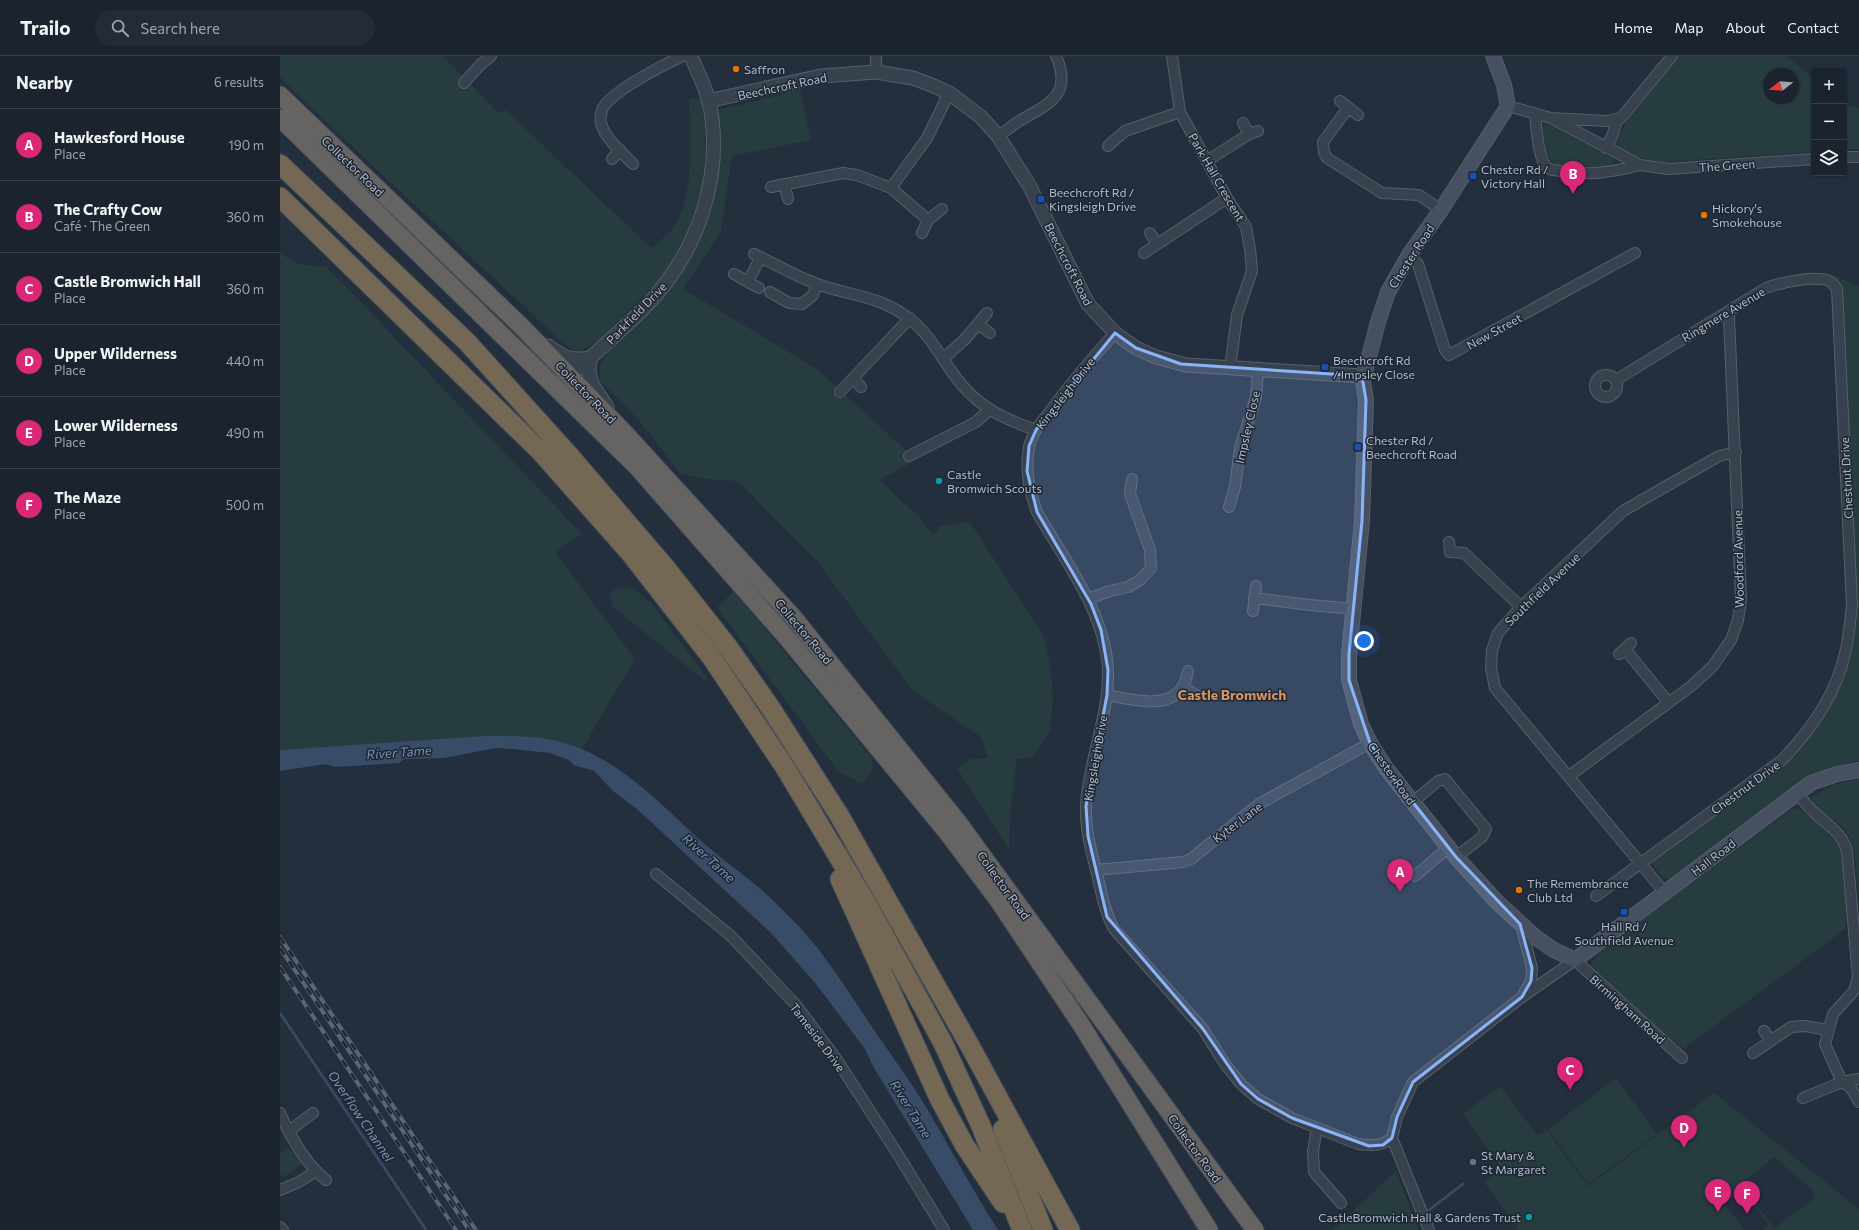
<!DOCTYPE html>
<html lang="en">
<head>
<meta charset="utf-8">
<style>
	body { margin:0; font-family:Commissioner,sans-serif; background:#242b36; color:#f1f3f6 }
	.controls { position:absolute; right:12px; top:12px; display:grid; overflow:hidden; border-radius:4px; box-shadow:0 1px 3px #0004 }
	.controls button { width:36px; height:36px; display:grid; place-items:center; padding:0; border:0; border-bottom:1px solid #39404a; background:#1b232e; color:#f1f3f6; font:20px sans-serif }
	.compass { position:absolute; left:1483px; top:12px; width:36px; height:36px; border-radius:50%; background:#1b232e; box-shadow:0 1px 3px #0004; rotate:253deg }
	.you { position:absolute; left:1084px; top:585px; width:14px; height:14px; margin:-10px; border:3px solid #fff; border-radius:50%; background:#1a73e8; box-shadow:0 0 0 6px #1a73e833 }
	.badge { display:grid; place-items:center; width:26px; height:26px; border-radius:50%; background:#db2777; color:#fff; font-size:13px; font-weight:700 }
	.pin { position:absolute; translate:-50% -33px; filter:drop-shadow(0 1px 2px #0008) }
	.pin::after { content:''; position:absolute; top:21px; width:14px; height:12px; background:inherit; clip-path:polygon(0 0,100% 0,50% 100%) }
	.list { margin:0; padding:0; list-style:none }
	h2 { display:flex; justify-content:space-between; align-items:center; height:52px; margin:0; padding:0 16px; font-size:17px }
	h2 small { font-size:13px; font-weight:400; color:#a0a4aa }
	.list li { display:grid; grid-template-columns:26px 1fr auto; gap:12px; align-items:center; box-sizing:border-box; height:72px; padding:0 16px; border-top:1px solid #39404a }
	.list b { display:block; font-size:15px; white-space:nowrap }
	.list p { margin:0; font-size:13px; white-space:nowrap; color:#a0a4aa }
	.list em { font-size:13px; font-style:normal; color:#a0a4aa }
	.icon { flex:none; width:22px; height:22px; fill:none; stroke:currentColor; stroke-width:2; stroke-linecap:round; stroke-linejoin:round }
	.map { position:relative; flex:none; width:1579px; height:1174px; overflow:hidden }
	header { display:flex; align-items:center; gap:24px; box-sizing:border-box; height:56px; padding:0 20px; background:#1b232e; border-bottom:1px solid #39404a }
	header strong { font-size:19px }
	nav { display:flex; gap:22px; margin-inline-start:auto; font-size:14px }
	.search { width:280px; height:36px; background:#242b36; display:flex; align-items:center; gap:10px; box-sizing:border-box; padding:0 14px; border-radius:22px; color:#a0a4aa; font-size:15px }
	main { display:flex }
	aside { flex:1; background:#1b232e }
	.map>svg:first-child { display:block }
	.green { fill:#263c3f; fill-rule:evenodd }
	.water { fill:#394c67 }
	.lines { fill:none; stroke-linecap:round; stroke-linejoin:round }
	.stream { stroke:#394c67; stroke-width:2.5 }
	.minor-casing { stroke:#565f6c; stroke-width:12 }
	.tertiary-casing { stroke:#565f6c; stroke-width:15 }
	.secondary-casing { stroke:#565f6c; stroke-width:16 }
	.trunk-casing { stroke:#434c59; stroke-width:19 }
	.motorway-casing { stroke:#434c59; stroke-width:21 }
	.minor { stroke:#38414e; stroke-width:10 }
	.tertiary { stroke:#38414e; stroke-width:13 }
	.secondary { stroke:#465061; stroke-width:14 }
	.trunk { stroke:#656462; stroke-width:17 }
	.motorway { stroke:#746855; stroke-width:19 }
	.rail-casing { stroke:#5a6575; stroke-width:4 }
	.rail { stroke:#1d2633; stroke-width:2.5; stroke-dasharray:8; stroke-linecap:butt }
	.marked { fill:#8ab4f8; fill-opacity:0.2; stroke:#8ab4f8; stroke-width:3; stroke-linejoin:round }
	.food-dot { fill:#e8710a; stroke:#1d2633; stroke-width:1.5 }
	.transit-dot { fill:#1a4fb4; stroke:#1d2633; stroke-width:1.5 }
	.culture-dot { fill:#0f9aa8; stroke:#1d2633; stroke-width:1.5 }
	.worship-dot { fill:#6b7280; stroke:#1d2633; stroke-width:1.5 }
	.labels { text-anchor:middle; dominant-baseline:central; stroke-width:3; stroke-linejoin:round; paint-order:stroke }
	.poi-label { font-size:12px; fill:#b4bcc9; stroke:#1d2633; text-anchor:start }
	.street-label { font-size:12px; fill:#b4bcc9; stroke:#1d2633 }
	.water-label { font-size:13px; font-style:italic; fill:#7c92b1; stroke:#1d2633 }
	.quarter-label { font-size:14px; font-weight:bold; fill:#d59563; stroke:#1d2633 }
</style>
</head>
<body>
<header>
<strong>Trailo</strong>
<div class="search"><svg class="icon" aria-label="search" viewBox="0 0 24 24"><circle cx="10" cy="10" r="6"/><path d="M15 15l6 6"/></svg>Search here</div>
<nav><a>Home</a><a>Map</a><a>About</a><a>Contact</a></nav>
</header>
<main>
<aside>
<h2>Nearby<small>6 results</small></h2>
<ul class="list">
<li><span class="badge">A</span><div><b>Hawkesford House</b><p>Place</p></div><em>190 m</em></li>
<li><span class="badge">B</span><div><b>The Crafty Cow</b><p>Café · The Green</p></div><em>360 m</em></li>
<li><span class="badge">C</span><div><b>Castle Bromwich Hall</b><p>Place</p></div><em>360 m</em></li>
<li><span class="badge">D</span><div><b>Upper Wilderness</b><p>Place</p></div><em>440 m</em></li>
<li><span class="badge">E</span><div><b>Lower Wilderness</b><p>Place</p></div><em>490 m</em></li>
<li><span class="badge">F</span><div><b>The Maze</b><p>Place</p></div><em>500 m</em></li>
</ul>
</aside>
<div class="map">
<svg width="1579" height="1174" viewBox="0 0 1579 1174">
	<rect width="100%" height="100%" fill="#242f3e"/>
	<path class="green" d="M 0,0 L 163,0 L 218,57 L 226,54 L 371,192 C 378,186 387,180 392,173 C 415,142 411,81 409,44 L 421,41 L 425,66 L 425,121 L 407,178 L 389,211 L 376,227 L 318,285 L 296,297 L 282,286 L 27,48 L 0,21 Z
		M 1399,0 L 1505,0 L 1534,22 L 1534,96 L 1383,106 L 1354,100 L 1335,91 L 1346,66 ZM 1489,18 L 1513,18 L 1513,42 L 1489,42 Z
		M 520,33 L 531,84 L 452,100 L 441,175 L 403,233 L 537,313 L 628,396 L 634,405 L 599,424 L 640,462 L 654,480 L 660,470 L 689,465 L 755,566 L 764,581 L 770,607 L 773,642 L 770,676 L 752,701 L 737,703 L 730,760 L 729,794 L 677,712 L 691,703 L 708,702 L 701,681 L 633,635 L 537,505 L 458,425 L 426,423 L 400,418 C 376,385 352,353 320,326 L 320,308 L 336,287 L 391,231 L 419,183 L 432,149 L 437,118 L 438,61 L 440,53 L 458,50 Z
		M 1564,46 L 1568,49 L 1579,52 L 1579,93 L 1564,94 Z
		M 1268,68 L 1301,84 L 1334,103 L 1331,110 L 1319,111 L 1276,110 C 1266,101 1261,86 1261,72 Z
		M 0,197 L 17,208 L 47,211 L 302,478 L 275,496 L 355,603 L 302,693 C 252,674 201,682 149,685 C 99,688 50,691 0,694 Z
		M 1554,220 L 1579,230 L 1579,705 L 1566,707 L 1532,722 L 1391,822 L 1384,823 L 1373,809 L 1373,805 L 1500,710 L 1530,679 L 1544,660 L 1559,630 L 1573,573 Z
		M 340,532 L 354,533 L 371,547 L 426,620 L 425,625 L 333,551 L 330,536 Z
		M 454,535 L 591,701 L 593,713 L 582,728 L 558,715 L 437,552 Z
		M 1579,723 L 1579,848 C 1577,828 1578,791 1565,774 C 1556,763 1542,759 1532,749 L 1532,741 L 1555,728 Z
		M 1518,752 L 1541,770 L 1560,790 L 1568,849 L 1565,873 L 1403,993 L 1323,925 L 1313,914 L 1311,907 L 1325,891 L 1511,754 Z
		M 1336,1022 L 1377,1078 L 1308,1128 L 1268,1073 Z
		M 1220,1030 L 1257,1079 L 1267,1074 L 1308,1130 L 1434,1037 L 1579,1153 L 1579,1174 L 1483,1174 L 1489,1169 L 1463,1133 L 1444,1147 L 1465,1174 L 1236,1174 L 1238,1172 L 1204,1126 L 1222,1113 L 1183,1058 ZM 1494,1101 L 1534,1135 L 1534,1143 L 1494,1172 L 1461,1128 Z
		M 8,1092 L 17,1099 L 22,1108 L 4,1121 L 2,1121 L 0,1118 L 0,1098 Z
		M 1116,1115 L 1139,1174 L 1053,1174 Z"/>
	<path class="water" d="M 204,680 C 225,680 247,679 268,683 C 330,694 373,741 418,782 C 438,801 461,816 482,834 C 502,853 522,872 539,894 C 559,920 577,949 596,977 C 614,1003 634,1030 650,1058 C 673,1097 694,1136 718,1174 L 693,1174 L 594,1012 L 585,993 L 536,928 L 491,877 L 357,753 L 333,735 L 314,715 L 294,709 L 289,704 L 270,697 L 233,693 L 216,692 L 164,702 L 124,703 L 119,707 L 55,711 L 46,708 L 0,715 L 0,694 Z"/>
	<g class="lines">
		<path class="stream" d="M 0,957 L 146,1174
			M 1149,1154 L 1183,1128"/>
		<g class="minor-casing">
			<path id="minor" d="M 892,0 L 900,56 L 947,142 L 966,171 L 970,193 L 972,215 L 957,259 L 950,312
				M 596,16 L 596,0
				M 184,27 L 201,8 L 211,0
				M 1060,45 L 1078,59
				M 1228,50 L 1271,62 L 1327,65 L 1341,62 L 1392,0
				M 1068,52 L 1043,86 L 1044,96 L 1047,102 L 1102,137 L 1139,139 L 1161,154
				M 1255,58 C 1256,70 1258,100 1265,109 C 1269,115 1275,114 1281,115 C 1311,120 1332,116 1360,109
				M 1271,62 L 1360,109 L 1389,113 L 1534,103
				M 963,67 L 969,78
				M 718,80 C 726,75 733,69 741,64 C 769,48 793,38 776,0
				M 828,90 L 845,75 L 900,56
				M 1326,92 L 1333,78 L 1337,64
				M 1564,101 L 1579,101
				M 332,103 L 340,94
				M 927,105 L 969,78 L 978,75
				M 353,108 C 343,97 325,83 321,67 C 320,62 321,56 323,52 C 332,35 385,8 403,0
				M 504,128 L 508,143
				M 491,131 L 563,117 L 577,119 L 611,132 L 648,164
				M 611,132 L 647,82 L 669,37
				M 642,177 L 648,164 L 662,153
				M 870,177 L 877,188
				M 864,197 L 947,142
				M 474,198 C 495,208 515,220 537,228 C 570,240 599,239 630,263 C 653,281 663,307 682,329 C 702,353 727,364 756,374
				M 1129,199 L 1138,208 L 1165,294 L 1169,299 L 1355,197
				M 454,218 L 479,232
				M 468,225 L 481,201
				M 490,236 L 509,247 L 522,248 L 533,239 L 537,228
				M 699,269 L 710,277
				M 835,277 C 812,302 791,327 771,354 C 762,365 752,377 749,391 C 745,413 749,435 757,456 C 785,505 826,557 828,615 C 829,661 808,705 806,750 C 805,774 812,798 818,822 C 822,840 825,857 834,873 L 923,973 L 945,1008 L 961,1028 L 978,1043 L 1012,1062 L 1078,1088 C 1092,1090 1101,1090 1112,1082
				M 663,303 L 685,283 L 707,257
				M1315 330a11 11 0 1 1 22 0a11 11 0 1 1-22 0Z
				M 573,322 L 581,331
				M 560,336 L 630,262
				M 629,400 L 696,366 L 709,354
				M 949,451 L 955,431 L 960,392 L 976,341 L 978,314
				M 1169,486 L 1170,496 L 1184,497 L 1241,551
				M 974,542 L 1030,549 L 1074,553
				M 808,543 L 830,535 L 848,531 L 860,524 L 871,512 L 870,494 L 850,438 L 852,423
				M 973,555 L 976,530
				M 1345,593 L 1388,646
				M 1339,598 L 1351,587
				M 903,631 L 916,639
				M 827,639 C 849,643 889,655 903,630 C 906,626 907,620 908,615
				M 1289,720 L 1410,631 L 1432,611 L 1451,584 L 1458,564 L 1461,544 L 1449,261 L 1447,256
				M 1518,738 C 1524,745 1529,753 1537,759 C 1550,771 1562,777 1567,795 L 1578,921 L 1574,935 L 1553,958 L 1545,988 L 1562,1026 L 1571,1032 L 1579,1046
				M 1133,746 L 1158,725 L 1165,723 L 1206,773 L 1202,781 L 1176,801
				M 816,814 L 903,806 L 911,803 L 979,748 L 1090,687
				M 376,818 L 451,880 L 516,949 L 555,1001 L 619,1100 L 664,1174
				M 1135,820 L 1169,791
				M 1385,837 L 1215,632 L 1211,612 L 1212,594 L 1218,577 L 1241,551 L 1343,455 L 1439,400 L 1456,396
				M 1316,840 L 1502,704 C 1531,674 1556,639 1565,597 C 1569,582 1570,565 1572,549 L 1557,233 C 1555,231 1553,227 1551,226 C 1538,218 1499,227 1486,232 L 1336,324
				M 1241,869 L 1252,912 L 1251,925 L 1243,939
				M 1484,975 L 1491,985
				M 1473,997 L 1511,971 L 1525,970 L 1548,974
				M 1523,1042 L 1562,1026 L 1579,1023
				M 0,1057 C 10,1080 26,1108 46,1124
				M 1037,1072 L 1033,1095 L 1034,1116 L 1061,1147
				M 9,1075 L 33,1057
				M 0,1134 L 17,1127 L 35,1116
				M 0,1171 L 3,1174
				M 1149,1174 L 1112,1082 L 1117,1061 L 1133,1026 L 1242,941 L 1295,904 L 1402,1002"/>
		</g>
		<g class="tertiary-casing">
			<path id="tertiary" d="M 428,45 L 541,20 L 596,16 L 633,22 L 654,30 L 669,37 L 701,61 L 718,80 L 749,129 L 808,248 L 835,277 L 856,292 L 876,301 L 906,309 L 1082,320
				M 268,290 C 285,302 289,305 310,302
				M 310,302 C 306,326 315,332 327,351
				M 291,321 C 299,310 308,304 317,296 C 333,281 349,267 364,252 C 417,199 445,120 429,45 C 425,30 417,15 411,0"/>
		</g>
		<g class="secondary-casing">
			<path id="secondary" d="M 1213,0 L 1224,29 L 1228,50 L 1161,154 L 1129,199 L 1108,236 L 1098,266 L 1086,312 L 1082,320 L 1086,344 L 1082,465 L 1069,598 L 1069,624 L 1081,668 L 1090,687 L 1106,712 L 1176,801 L 1216,845 L 1254,880 L 1272,893 L 1295,904 L 1531,727 L 1557,718 L 1579,714"/>
		</g>
		<g class="trunk-casing">
			<path id="trunk" d="M 0,39 L 241,270 L 342,374 L 514,562 L 678,766 L 975,1174
				M 0,62 L 357,411 L 508,583 L 666,775 L 718,844 L 800,967 L 929,1174"/>
		</g>
		<g class="motorway-casing">
			<path id="motorway" d="M 0,108 L 187,286 L 289,399 L 385,511 L 448,591 L 490,651 L 559,759 L 690,990 L 790,1174
				M 0,141 L 261,396 L 351,498 L 432,602 L 506,713 L 588,850 L 663,987 L 701,1070 L 742,1174
				M 560,823 L 660,1044 L 685,1090 L 723,1147
				M 723,1073 L 763,1174"/>
		</g>
		<use href="#minor" class="minor"/>
		<use href="#tertiary" class="tertiary"/>
		<use href="#secondary" class="secondary"/>
		<use href="#trunk" class="trunk"/>
		<use href="#motorway" class="motorway"/>
		<g class="rail-casing">
			<path id="rail" d="M 0,881 L 196,1174
				M 0,892 L 189,1174
				M 0,911 L 176,1174"/>
		</g>
		<use href="#rail" class="rail"/>
	</g>
	<path class="marked" d="M 835,277 L 856,292 L 901,308 L 1082,320 L 1086,344 L 1082,465 L 1069,598 L 1069,624 L 1090,687 L 1106,712 L 1176,801 L 1240,868 L 1252,912 L 1251,925 L 1242,941 L 1133,1026 L 1117,1061 L 1112,1082 L 1103,1089 L 1089,1090 L 1012,1062 L 978,1043 L 961,1028 L 923,973 L 827,861 L 808,780 L 806,750 L 827,639 L 828,614 L 821,574 L 811,548 L 757,456 L 747,415 L 749,390 L 756,374 Z"/>
	<g class="food-dot">
		<circle cx="456" cy="13" r="4"/>
		<circle cx="1424" cy="159" r="4"/>
		<circle cx="1239" cy="834" r="4"/>
	</g>
	<g class="transit-dot">
		<rect x="1189" y="116" width="8" height="8" rx="2"/>
		<rect x="757" y="139" width="8" height="8" rx="2"/>
		<rect x="1041" y="307" width="8" height="8" rx="2"/>
		<rect x="1074" y="387" width="8" height="8" rx="2"/>
		<rect x="1340" y="852" width="8" height="8" rx="2"/>
	</g>
	<g class="culture-dot">
		<circle cx="659" cy="425" r="4"/>
		<circle cx="1249" cy="1161" r="4"/>
	</g>
	<circle class="worship-dot" cx="1193" cy="1106" r="4"/>
	<g class="labels">
		<g class="poi-label">
			<text x="464" y="13">Saffron</text>
			<text x="1201" y="113">Chester Rd /<tspan x="1201" dy="14">Victory Hall</tspan></text>
			<text x="769" y="136">Beechcroft Rd /<tspan x="769" dy="14">Kingsleigh Drive</tspan></text>
			<text x="1432" y="152">Hickory's<tspan x="1432" dy="14">Smokehouse</tspan></text>
			<text x="1053" y="304">Beechcroft Rd<tspan x="1053" dy="14">/ Impsley Close</tspan></text>
			<text x="1086" y="384">Chester Rd /<tspan x="1086" dy="14">Beechcroft Road</tspan></text>
			<text x="667" y="418">Castle<tspan x="667" dy="14">Bromwich Scouts</tspan></text>
			<text x="1247" y="827">The Remembrance<tspan x="1247" dy="14">Club Ltd</tspan></text>
			<text x="1344" y="870" text-anchor="middle">Hall Rd /<tspan x="1344" dy="14">Southfield Avenue</tspan></text>
			<text x="1201" y="1099">St Mary &amp;<tspan x="1201" dy="14">St Margaret</tspan></text>
			<text x="1241" y="1161" text-anchor="end">CastleBromwich Hall &amp; Gardens Trust</text>
		</g>
		<g class="street-label">
			<text transform="translate(502 30) rotate(-12)">Beechcroft Road</text>
			<text transform="translate(1447 109) rotate(-4)">The Green</text>
			<text transform="translate(73 110) rotate(44)">Collector Road</text>
			<text transform="translate(937 121) rotate(60)">Park Hall Crescent</text>
			<text transform="translate(1131 200) rotate(-57)">Chester Road</text>
			<text transform="translate(789 208) rotate(63)">Beechcroft Road</text>
			<text transform="translate(356 257) rotate(-46)">Parkfield Drive</text>
			<text transform="translate(1443 258) rotate(-31)">Ringmere Avenue</text>
			<text transform="translate(1214 275) rotate(-29)">New Street</text>
			<text transform="translate(306 336) rotate(46)">Collector Road</text>
			<text transform="translate(785 337) rotate(-52)">Kingsleigh Drive</text>
			<text transform="translate(967 371) rotate(-77)">Impsley Close</text>
			<text transform="translate(1566 422) rotate(-93)">Chestnut Drive</text>
			<text transform="translate(1458 503) rotate(-91)">Woodford Avenue</text>
			<text transform="translate(1262 533) rotate(-44)">Southfield Avenue</text>
			<text transform="translate(524 575) rotate(50)">Collector Road</text>
			<text transform="translate(815 702) rotate(-80)">Kingsleigh Drive</text>
			<text transform="translate(1112 717) rotate(55)">Chester Road</text>
			<text transform="translate(1465 731) rotate(-36)">Chestnut Drive</text>
			<text transform="translate(957 766) rotate(-37)">Kyter Lane</text>
			<text transform="translate(1433 801) rotate(-37)">Hall Road</text>
			<text transform="translate(724 829) rotate(54)">Collector Road</text>
			<text transform="translate(1348 953) rotate(42)">Birmingham Road</text>
			<text transform="translate(538 981) rotate(53)">Tameside Drive</text>
			<text transform="translate(915 1092) rotate(54)">Collector Road</text>
		</g>
		<g class="water-label">
			<text transform="translate(119 696) rotate(-4)">River Tame</text>
			<text transform="translate(429 802) rotate(42)">River Tame</text>
			<text transform="translate(631 1053) rotate(58)">River Tame</text>
			<text transform="translate(81 1060) rotate(56)">Overflow Channel</text>
		</g>
		<g class="quarter-label">
			<text x="952" y="638">Castle Bromwich</text>
		</g>
	</g>
</svg>
<div class="controls">
<button>+</button>
<button>−</button>
<button><svg class="icon" aria-label="layers" viewBox="0 0 24 24"><path d="M12 4l9 5-9 5-9-5zM3 14l9 5 9-5"/></svg></button>
</div>
<svg class="compass" viewBox="-18 -18 36 36"><path d="M0-13l5 13h-10z" fill="#e53935"/><path d="M0 13l5-13h-10z" fill="#a0a4aa"/></svg>
<div class="you"></div>
<div class="pin badge" style="left:1120px;top:836px">A</div>
<div class="pin badge" style="left:1293px;top:138px">B</div>
<div class="pin badge" style="left:1290px;top:1034px">C</div>
<div class="pin badge" style="left:1404px;top:1092px">D</div>
<div class="pin badge" style="left:1438px;top:1156px">E</div>
<div class="pin badge" style="left:1467px;top:1158px">F</div>
</div>
</main>
</body>
</html>
